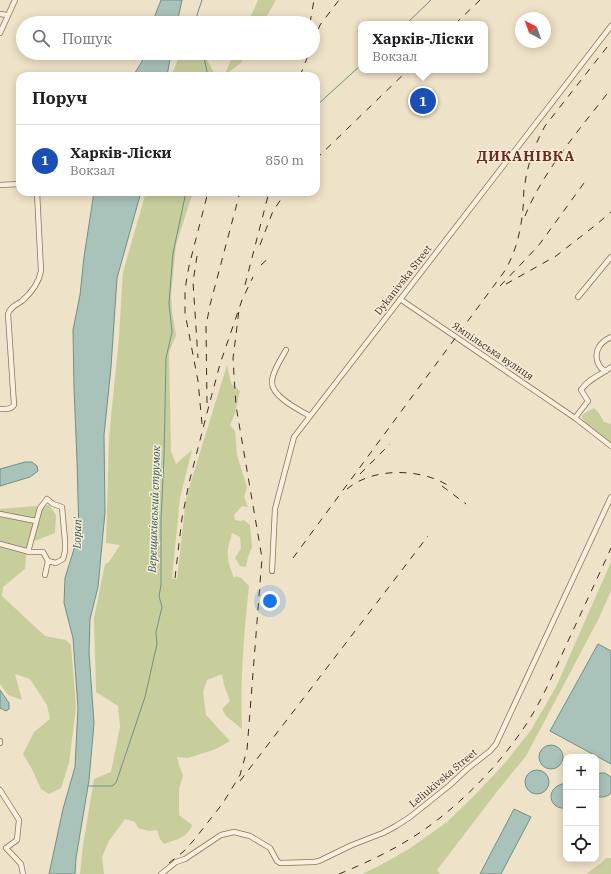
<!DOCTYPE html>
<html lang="uk">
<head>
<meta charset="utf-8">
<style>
	body { margin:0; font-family:"IBM Plex Serif",serif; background:#f6f6f6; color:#202124 }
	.controls { position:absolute; right:12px; bottom:12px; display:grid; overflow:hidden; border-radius:8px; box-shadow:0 2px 10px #0003 }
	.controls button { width:36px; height:36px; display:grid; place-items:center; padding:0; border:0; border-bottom:1px solid #e0e0e0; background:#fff; color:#202124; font:20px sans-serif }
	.compass { position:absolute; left:515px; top:12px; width:36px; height:36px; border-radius:50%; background:#fff; box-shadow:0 2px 10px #0003; rotate:319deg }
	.you { position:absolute; left:270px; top:601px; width:14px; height:14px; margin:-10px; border:3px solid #fff; border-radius:50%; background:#1a73e8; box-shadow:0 0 0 6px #1a73e833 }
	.badge { display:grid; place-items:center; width:26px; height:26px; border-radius:50%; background:#1a73e8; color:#fff; font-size:13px; font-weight:700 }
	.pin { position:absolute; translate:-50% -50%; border:2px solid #fff; box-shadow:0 1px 4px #0006 }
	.popup { position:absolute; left:358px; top:21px; width:130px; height:52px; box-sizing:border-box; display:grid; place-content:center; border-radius:8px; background:#fff; filter:drop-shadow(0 1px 3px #0005); font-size:13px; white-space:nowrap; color:#757577 }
	.popup b { font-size:15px; color:#202124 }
	.popup::after { content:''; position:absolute; left:50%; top:100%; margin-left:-8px; border:8px solid transparent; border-top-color:#fff }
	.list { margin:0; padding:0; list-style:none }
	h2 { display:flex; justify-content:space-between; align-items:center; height:52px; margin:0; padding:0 16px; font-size:17px }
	h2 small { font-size:13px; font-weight:400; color:#757577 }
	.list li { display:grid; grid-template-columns:26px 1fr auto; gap:12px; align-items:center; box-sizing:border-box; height:72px; padding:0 16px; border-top:1px solid #e0e0e0 }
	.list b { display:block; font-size:15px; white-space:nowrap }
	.list p { margin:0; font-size:13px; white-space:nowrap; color:#757577 }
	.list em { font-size:13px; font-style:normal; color:#757577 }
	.icon { flex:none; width:22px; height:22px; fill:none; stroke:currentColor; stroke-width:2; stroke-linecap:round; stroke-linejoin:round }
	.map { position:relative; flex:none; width:611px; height:874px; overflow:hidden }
	.search { position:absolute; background:#fff; box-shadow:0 2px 10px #0003; left:16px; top:16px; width:304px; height:44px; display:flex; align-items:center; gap:10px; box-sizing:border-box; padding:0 14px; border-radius:22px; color:#757577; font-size:15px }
	.panel { position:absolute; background:#fff; box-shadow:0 2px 10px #0003; left:16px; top:72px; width:304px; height:124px; border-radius:12px }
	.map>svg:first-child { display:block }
	.green { fill:#c8cd9c }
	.water { fill:#a9c2ba; stroke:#6f9188 }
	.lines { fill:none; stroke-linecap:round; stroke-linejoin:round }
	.stream { stroke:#6f9188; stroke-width:1 }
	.minor-casing { stroke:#8a745d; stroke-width:6 }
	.minor { stroke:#f9efdc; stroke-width:4.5 }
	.rail { stroke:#3b2d20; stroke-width:1; stroke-dasharray:7 7; stroke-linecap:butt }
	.labels { text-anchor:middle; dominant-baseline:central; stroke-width:3; stroke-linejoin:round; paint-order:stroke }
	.street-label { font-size:10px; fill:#3b2d20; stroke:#f6ecd8 }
	.water-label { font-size:11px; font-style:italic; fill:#305a56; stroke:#f6ecd8 }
	.district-label { font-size:14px; font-weight:bold; letter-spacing:1px; fill:#672d20; stroke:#f6ecd8 }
</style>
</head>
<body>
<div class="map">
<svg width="611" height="874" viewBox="0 0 611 874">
	<rect width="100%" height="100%" fill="#eee2c8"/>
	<path class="green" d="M 258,0 L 276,0 L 263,23 L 248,23 Z
		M 181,53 L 203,53 L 216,76 L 171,76 Z
		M 234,53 L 247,53 L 242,62 L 224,76 Z
		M 146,192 L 193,192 L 176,245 L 171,294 L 172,312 L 176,335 L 169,352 L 171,451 L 176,464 L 192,450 L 180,498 L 172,578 L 177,579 L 186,498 L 227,365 L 231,383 L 240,391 L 234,416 L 230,425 L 235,431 L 237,455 L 247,487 L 244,497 L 248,507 L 242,506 L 234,515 L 235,520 L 240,521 L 244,520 L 250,525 L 252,547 L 248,557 L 246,567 L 240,566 L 235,558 L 241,548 L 240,537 L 232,533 C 226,554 226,557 234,578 L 236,576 L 241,578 L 249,586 C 244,633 240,681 242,729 L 226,716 L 222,709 L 230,701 L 224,685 L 222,674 L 207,680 L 203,692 L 206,715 L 230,741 L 216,749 L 188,758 L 177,757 L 179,765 L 183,776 L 179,789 L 179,815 L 192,825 C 189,837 175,840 164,844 L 160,839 L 157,830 L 149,831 L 138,828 L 135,822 L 125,819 L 109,841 L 102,857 L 104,874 L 80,874 L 83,845 L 94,779 L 111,772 L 120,727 L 118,706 L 96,692 L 94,618 L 105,564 L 109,562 L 120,545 L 106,543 L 109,438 L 119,337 L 123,272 Z
		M 594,408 L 599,413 L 604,422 L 611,424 L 611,442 L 584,422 L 582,416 L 585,413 Z
		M 49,505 L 56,515 L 55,533 L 27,544 L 25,569 L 3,587 L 2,596 L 45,636 L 66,640 L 71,645 L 76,708 L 69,763 L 61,788 L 49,794 L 41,789 L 33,771 L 23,754 L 34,732 L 50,719 L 47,705 L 30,679 L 15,674 L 22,700 L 8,695 L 0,684 L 0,509 Z
		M 611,562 L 611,591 L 598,620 L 526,756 L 499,789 L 437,870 L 440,874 L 362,874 L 377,867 L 409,849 L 447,822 L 475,795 L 505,763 L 531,730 L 556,687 Z
		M 606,858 L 611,858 L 611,874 L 586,874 L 601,863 Z"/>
	<path class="water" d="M 161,0 L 182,0 L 177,23 L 152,23 Z
		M 145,53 L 171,53 L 167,76 L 133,76 L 144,58 Z
		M 94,192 L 141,192 L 117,278 L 111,367 L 104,435 L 105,512 L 98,587 L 90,619 L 89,652 L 94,723 L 89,780 L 76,858 L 75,874 L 49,874 L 63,809 L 75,767 L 78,708 L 73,638 L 64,603 L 65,578 L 79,533 L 77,461 L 74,388 L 73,330 L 80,295 L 84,257 Z
		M 25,462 L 32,462 L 37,466 L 38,471 L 30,477 L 0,486 L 0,469 Z
		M 598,644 L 611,651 L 611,764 L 550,731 Z
		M 0,690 L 9,703 L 9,709 L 6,711 L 0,708 Z
		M539 757a12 12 0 1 1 24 0a12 12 0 1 1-24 0Z
		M525 782a12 12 0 1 1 24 0a12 12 0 1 1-24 0Z
		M 601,773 L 605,773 L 611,777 L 611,793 C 607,797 602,798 596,796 L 596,775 Z
		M 562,784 L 566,784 L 566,808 C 549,810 545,789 562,784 Z
		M 514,809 L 531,817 L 501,874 L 480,874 Z"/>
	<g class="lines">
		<path class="stream" d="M 197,23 L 196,18 L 202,0
			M 406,24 L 431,0
			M 203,53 L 208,76
			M 316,106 L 361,65
			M 88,786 L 112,786 L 116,783 L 145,697 L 157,644 L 156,632 L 162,607 L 159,596 L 161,585 L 161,521 L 164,458 L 166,358 L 172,332 L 169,303 L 173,253 L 186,192"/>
		<g class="minor-casing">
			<path id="minor" d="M 0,14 L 7,15
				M 0,33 L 15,0
				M 0,185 L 20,184
				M 578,297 L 611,257
				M 400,299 L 575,418 L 611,446
				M 286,350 C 281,359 272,372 272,382 C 271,396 299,410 310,416
				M 606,371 C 597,368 594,355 599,347 C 601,343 607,339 611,337
				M 0,409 C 5,409 11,410 14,405 L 8,314 C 10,307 16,305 22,301 C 31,293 39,283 41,271 L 37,192
				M 575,418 L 588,401 L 581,390 C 589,378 600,376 611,367
				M 0,514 L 36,521
				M 0,544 L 30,552 L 43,552 L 48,561 L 45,575
				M 28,552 L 40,508 L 47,499 L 53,504 L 62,507 L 65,541 L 65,551 L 63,559 L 56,563 L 48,561
				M 272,571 L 275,509 L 294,437 L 611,26
				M 0,741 L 0,743
				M 0,790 L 19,820 L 17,840 L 6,848 L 21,864 L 23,874
				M 161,874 L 176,862 L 185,859 L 221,835 L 234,832 L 250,836 L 270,848 L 277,861 L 280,863 L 314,862 L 319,861 L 352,845 L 383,833 L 396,826 L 410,817 L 450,785 L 467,769 L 490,751 L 496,744 L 611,497"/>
		</g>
		<use href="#minor" class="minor"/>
		<path class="rail" d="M 310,23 L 314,0
			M 455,24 L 480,0
			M 313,42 L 320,25 L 339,0
			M 300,76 L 309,53
			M 316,159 L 408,70
			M 525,216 C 543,171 580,129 610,90
			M 260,245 L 273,211 L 286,192
			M 197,256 L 193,282 L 198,358
			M 261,265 L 271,256
			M 506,284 L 556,256 L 597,224 L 611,212
			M 245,285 L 269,192
			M 500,286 L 524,261 L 539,245 L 584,183
			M 207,403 L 206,326 L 210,305 L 240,192
			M 202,424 L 198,381 L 185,313 L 185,289 L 189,266 L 208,192
			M 360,474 L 390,444
			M 442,486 L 466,504
			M 347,489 C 373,467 421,468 449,486
			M 293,558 L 504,272 C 516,253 521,230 523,208 C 524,200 523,191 525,183 C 528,163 535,144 545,126 L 611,42
			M 175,578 L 182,518 L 189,483 L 207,413 L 220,364 L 242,300 L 253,277
			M 240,781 L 428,536
			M 169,863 L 183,852 L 194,840 L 223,803 L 240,775 L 247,750 L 262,558 L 236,406 L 233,359 L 239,310
			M 339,874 C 371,861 404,845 432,824 C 472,794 510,753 535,710 C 548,687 558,663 569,639 C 583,609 597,579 611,548"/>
	</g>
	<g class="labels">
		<g class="street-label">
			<text transform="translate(403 280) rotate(-52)">Dykanivska Street</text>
			<text transform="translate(493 351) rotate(34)">Ямпільська вулиця</text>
			<text transform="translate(443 778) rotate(-40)">Leliukivska Street</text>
		</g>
		<g class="water-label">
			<text transform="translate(154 509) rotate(-88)">Верещаківський струмок</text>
			<text transform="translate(77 533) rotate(-88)">Lopan'</text>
		</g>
		<g class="district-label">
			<text x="526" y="156">ДИКАНІВКА</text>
		</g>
	</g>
</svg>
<div class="controls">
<button>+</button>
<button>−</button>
<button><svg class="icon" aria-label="locate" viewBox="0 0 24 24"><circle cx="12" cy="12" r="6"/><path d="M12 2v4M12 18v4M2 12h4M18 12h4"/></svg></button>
</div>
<svg class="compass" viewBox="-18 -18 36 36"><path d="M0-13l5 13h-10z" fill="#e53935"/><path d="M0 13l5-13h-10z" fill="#757577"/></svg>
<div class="you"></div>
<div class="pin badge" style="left:423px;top:101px;background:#1a4fb4">1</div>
<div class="popup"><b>Харків-Ліски</b>Вокзал</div>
<div class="search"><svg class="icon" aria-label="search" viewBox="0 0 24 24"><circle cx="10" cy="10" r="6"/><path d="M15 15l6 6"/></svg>Пошук</div>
<section class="panel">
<h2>Поруч<small></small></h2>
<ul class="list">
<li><span class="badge" style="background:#1a4fb4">1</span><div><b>Харків-Ліски</b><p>Вокзал</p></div><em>850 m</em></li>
</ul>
</section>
</div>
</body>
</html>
